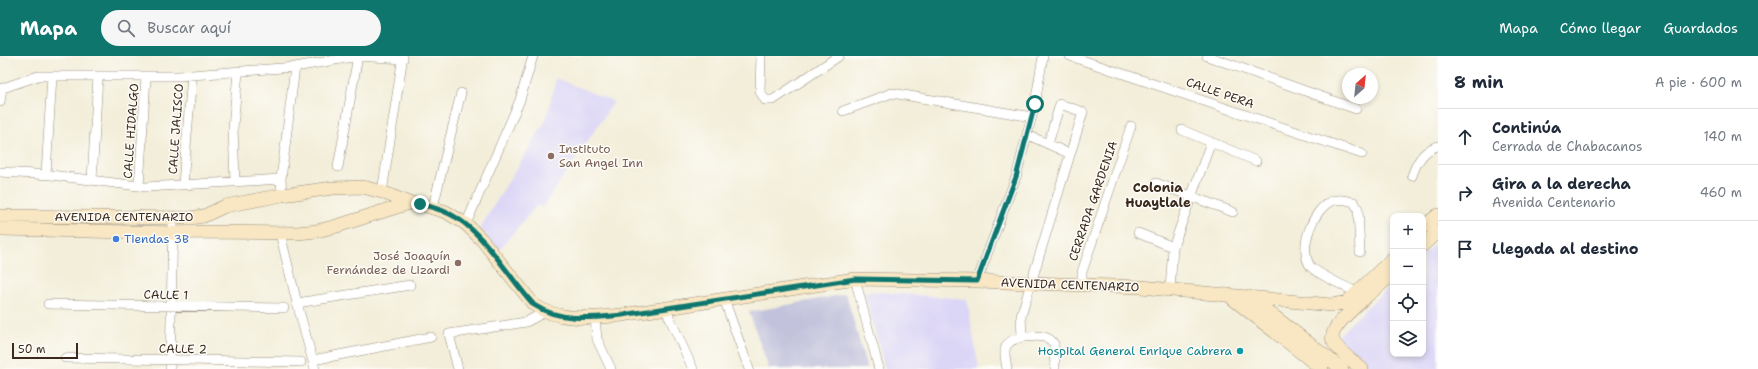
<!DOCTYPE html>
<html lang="es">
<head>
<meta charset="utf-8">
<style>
	body { margin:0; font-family:"Shantell Sans",sans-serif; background:#f6f6f7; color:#1f2937 }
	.controls { position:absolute; right:12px; bottom:12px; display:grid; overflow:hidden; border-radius:8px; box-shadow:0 2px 6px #0003 }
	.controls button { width:36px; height:36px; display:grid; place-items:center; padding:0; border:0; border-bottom:1px solid #e0e1e3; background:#fff; color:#1f2937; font:20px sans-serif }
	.compass { position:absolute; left:1342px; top:12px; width:36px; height:36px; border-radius:50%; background:#fff; box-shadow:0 2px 6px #0003; rotate:27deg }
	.scale { position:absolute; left:12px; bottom:10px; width:66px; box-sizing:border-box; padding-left:4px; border:2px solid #3b2a1e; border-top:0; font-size:11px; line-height:14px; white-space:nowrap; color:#3b2a1e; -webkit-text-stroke:3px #fdfcf7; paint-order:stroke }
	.stop { position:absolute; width:12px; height:12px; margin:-9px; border:3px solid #0f766e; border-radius:50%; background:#fff }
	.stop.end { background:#0f766e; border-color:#fff; box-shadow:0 1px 4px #0008 }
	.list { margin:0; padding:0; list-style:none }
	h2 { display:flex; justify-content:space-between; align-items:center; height:52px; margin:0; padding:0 16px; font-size:17px }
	h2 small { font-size:13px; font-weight:400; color:#747a83 }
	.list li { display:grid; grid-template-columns:26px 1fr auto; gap:12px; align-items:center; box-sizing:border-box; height:56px; padding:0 16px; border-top:1px solid #e0e1e3 }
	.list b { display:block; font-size:15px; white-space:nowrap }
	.list p { margin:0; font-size:13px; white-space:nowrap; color:#747a83 }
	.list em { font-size:13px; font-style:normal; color:#747a83 }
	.icon { flex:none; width:22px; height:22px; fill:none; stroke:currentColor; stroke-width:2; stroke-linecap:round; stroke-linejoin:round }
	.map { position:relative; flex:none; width:1438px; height:313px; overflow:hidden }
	header { display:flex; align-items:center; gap:24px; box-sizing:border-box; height:56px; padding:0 20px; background:#0f766e; color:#fff }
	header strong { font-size:19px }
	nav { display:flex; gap:22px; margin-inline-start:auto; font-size:14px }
	.search { width:280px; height:36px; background:#f6f6f7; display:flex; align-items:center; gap:10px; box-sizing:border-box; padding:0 14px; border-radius:22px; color:#747a83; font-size:15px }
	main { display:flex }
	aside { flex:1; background:#fff }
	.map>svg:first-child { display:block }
	.built { fill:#dcd6f6 }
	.industrial { fill:#c2c2dc }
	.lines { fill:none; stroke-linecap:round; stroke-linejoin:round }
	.street-casing { stroke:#978c7c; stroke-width:10 }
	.secondary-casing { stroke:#978c7c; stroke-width:14 }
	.street { stroke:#fff; stroke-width:9 }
	.secondary { stroke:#f9e7c3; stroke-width:13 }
	.route { stroke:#0f766e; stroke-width:5 }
	.education-dot { fill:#8d6e63; stroke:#fdfcf7; stroke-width:1.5 }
	.shop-dot { fill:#3f7fe0; stroke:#fdfcf7; stroke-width:1.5 }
	.culture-dot { fill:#0f9aa8; stroke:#fdfcf7; stroke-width:1.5 }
	.labels { text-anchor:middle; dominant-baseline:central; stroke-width:3; stroke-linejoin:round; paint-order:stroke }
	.street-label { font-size:12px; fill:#3b2a1e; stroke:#fdfcf7 }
	.education-label { font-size:12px; fill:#785e54; stroke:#fdfcf7; text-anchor:start }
	.shop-label { font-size:12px; fill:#366cbe; stroke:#fdfcf7; text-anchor:start }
	.culture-label { font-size:12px; fill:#0d838f; stroke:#fdfcf7; text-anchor:end }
	.neighbourhood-label { font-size:13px; font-weight:bold; fill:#3b2a1e; stroke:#fdfcf7 }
</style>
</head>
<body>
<header>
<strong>Mapa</strong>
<div class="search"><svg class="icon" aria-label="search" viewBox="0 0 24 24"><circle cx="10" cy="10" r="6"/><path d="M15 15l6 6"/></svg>Buscar aquí</div>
<nav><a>Mapa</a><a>Cómo llegar</a><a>Guardados</a></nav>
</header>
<main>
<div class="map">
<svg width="1438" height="313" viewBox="0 0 1438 313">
	<rect width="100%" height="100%" fill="#fdfcf7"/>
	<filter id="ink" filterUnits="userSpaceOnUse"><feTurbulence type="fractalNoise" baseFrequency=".025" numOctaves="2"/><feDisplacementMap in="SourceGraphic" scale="8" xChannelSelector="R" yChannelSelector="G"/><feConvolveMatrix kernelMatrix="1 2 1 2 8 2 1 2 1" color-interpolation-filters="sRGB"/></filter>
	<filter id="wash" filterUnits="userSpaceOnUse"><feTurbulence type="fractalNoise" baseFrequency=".012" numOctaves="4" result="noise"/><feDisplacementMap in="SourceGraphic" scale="16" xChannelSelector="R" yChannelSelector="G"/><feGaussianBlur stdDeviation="0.9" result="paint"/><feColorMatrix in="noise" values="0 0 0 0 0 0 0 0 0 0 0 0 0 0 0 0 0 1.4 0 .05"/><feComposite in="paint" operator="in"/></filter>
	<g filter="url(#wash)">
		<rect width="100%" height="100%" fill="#f3eed9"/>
		<path class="built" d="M 556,22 L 614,46 L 542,152 L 537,149 L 499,194 L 480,172 L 546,64 Z
			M 1438,185 L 1438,313 L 1372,313 L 1339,285 L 1339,279 L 1393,226 L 1393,298 L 1423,298 L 1423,198 Z
			M 864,235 L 967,243 L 979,313 L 885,313 Z"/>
		<path class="industrial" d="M 846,238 L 867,313 L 769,313 L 749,256 Z"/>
	</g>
	<g filter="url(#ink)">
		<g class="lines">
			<g class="street-casing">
				<path id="street" d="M 761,0 L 760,35 L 765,44 L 773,44 L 839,0
					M 1070,0 L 1362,98
					M 1207,0 L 1356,53
					M 0,33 L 38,20 L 179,20 L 295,11 L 358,0 L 403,3
					M 0,46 L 2,32
					M 843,55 L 892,37 L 1032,61
					M 1182,74 L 1256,105
					M 1028,79 L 1070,98
					M 1048,88 L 1060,48 L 1083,56 L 1021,260 L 1022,281 C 1033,281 1048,277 1054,288 L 1055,313
					M 338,111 L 358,0
					M 0,116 L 51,119 L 146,131 L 281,123
					M 46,118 L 52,20
					M 1412,120 C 1416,107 1423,94 1438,90
					M 92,124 L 98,20
					M 235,125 L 233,72 L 238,16
					M 1156,127 L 1233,156
					M 183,128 L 192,19
					M 139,130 L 146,21
					M 382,136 L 403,0
					M 282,139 L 281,123 L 295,11
					M 433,151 L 461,37
					M 466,168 L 520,44 L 533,0
					M 280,177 L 297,247 L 315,313
					M 1138,177 L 1173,191
					M 855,223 L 879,313
					M 977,225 L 1016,121 L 1035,48 L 1043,0
					M 1082,229 L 1082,216 L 1131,70
					M 1170,234 L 1173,191 L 1211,86
					M 1359,240 L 1356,236 C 1346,231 1318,218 1311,211 C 1297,194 1313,152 1332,145 C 1339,142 1347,144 1354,146 L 1358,153 L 1360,196
					M 724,243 L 749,313
					M 297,247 L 410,229
					M 48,248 L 284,252
					M 665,252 L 693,313
					M 595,262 L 597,283 L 611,313
					M 65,302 L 301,306
					M 313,304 L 431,281
					M 170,313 L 173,162
					M 458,313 L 449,278 L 526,266 L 545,256
					M 1007,313 C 1004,294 1001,286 1022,281"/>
			</g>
			<g class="secondary-casing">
				<path id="secondary" d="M 0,160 L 190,162 L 204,160 L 225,150 L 282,139 L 333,132 L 363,131 L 382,136 L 409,147 L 420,148 L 446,156 L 466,168 L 482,184 L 534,249 C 560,266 591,262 622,259 L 855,223 L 977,225 L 1141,231 L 1331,249 L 1362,244 L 1393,218
					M 1423,171 L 1438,159
					M 0,173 L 173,177 L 204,176 L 297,177 L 317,175 L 337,170 L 409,147
					M 1423,189 L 1438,175
					M 1228,239 L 1322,313
					M 1249,241 L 1342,313
					M 1347,246 L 1393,202
					M 1362,313 C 1354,306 1337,294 1333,285 C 1328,272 1354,253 1362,244"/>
			</g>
			<use href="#street" class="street"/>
			<use href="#secondary" class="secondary"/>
		</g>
	</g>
	<g class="lines" filter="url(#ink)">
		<path class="route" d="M 420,148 C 433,151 446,155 457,162 C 488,182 509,222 534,249 C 560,266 591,262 622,259 L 855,223 L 977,225 L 1016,121 L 1035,48"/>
	</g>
	<g class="education-dot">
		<circle cx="551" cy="100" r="4"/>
		<circle cx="458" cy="207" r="4"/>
	</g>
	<circle class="shop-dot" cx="116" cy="183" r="4"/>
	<circle class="culture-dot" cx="1240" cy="295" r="4"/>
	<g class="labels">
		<g class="street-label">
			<text transform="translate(1220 37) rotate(19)">CALLE PERA</text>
			<text transform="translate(176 73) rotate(-86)">CALLE JALISCO</text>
			<text transform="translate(131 75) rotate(-86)">CALLE HIDALGO</text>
			<text transform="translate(1093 145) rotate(-71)">CERRADA GARDENIA</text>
			<text x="124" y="161">AVENIDA CENTENARIO</text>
			<text transform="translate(1070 229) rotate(2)">AVENIDA CENTENARIO</text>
			<text transform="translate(166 239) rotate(1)">CALLE 1</text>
			<text transform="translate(183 293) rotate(1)">CALLE 2</text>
		</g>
		<g class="education-label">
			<text x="559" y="93">Instituto<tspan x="559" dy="14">San Angel Inn</tspan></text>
			<text x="450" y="200" text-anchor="end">José Joaquín<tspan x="450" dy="14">Fernández de Lizardi</tspan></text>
		</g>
		<g class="shop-label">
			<text x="124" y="183">Tiendas 3B</text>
		</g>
		<g class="culture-label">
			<text x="1232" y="295">Hospital General Enrique Cabrera</text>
		</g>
		<g class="neighbourhood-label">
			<text x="1158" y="131">Colonia<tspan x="1158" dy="15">Huaytlale</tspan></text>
		</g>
	</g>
</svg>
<div class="controls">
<button>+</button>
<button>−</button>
<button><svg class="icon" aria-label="locate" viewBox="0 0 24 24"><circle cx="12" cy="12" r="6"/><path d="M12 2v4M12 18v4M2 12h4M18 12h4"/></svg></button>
<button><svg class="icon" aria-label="layers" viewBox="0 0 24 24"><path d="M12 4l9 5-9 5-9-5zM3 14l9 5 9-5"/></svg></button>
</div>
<svg class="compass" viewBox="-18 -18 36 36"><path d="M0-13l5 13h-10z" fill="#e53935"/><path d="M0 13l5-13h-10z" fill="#747a83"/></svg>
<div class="scale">50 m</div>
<div class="stop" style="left:1035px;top:48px"></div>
<div class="stop end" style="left:420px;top:148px"></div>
</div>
<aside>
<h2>8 min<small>A pie · 600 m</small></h2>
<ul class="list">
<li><svg class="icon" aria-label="ahead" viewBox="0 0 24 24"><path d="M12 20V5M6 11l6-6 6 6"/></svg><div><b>Continúa</b><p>Cerrada de Chabacanos</p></div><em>140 m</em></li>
<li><svg class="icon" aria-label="right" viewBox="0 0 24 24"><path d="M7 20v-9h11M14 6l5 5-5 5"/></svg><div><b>Gira a la derecha</b><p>Avenida Centenario</p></div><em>460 m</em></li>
<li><svg class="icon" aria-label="arrive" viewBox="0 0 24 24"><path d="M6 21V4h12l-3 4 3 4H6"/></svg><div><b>Llegada al destino</b></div></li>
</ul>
</aside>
</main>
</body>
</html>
